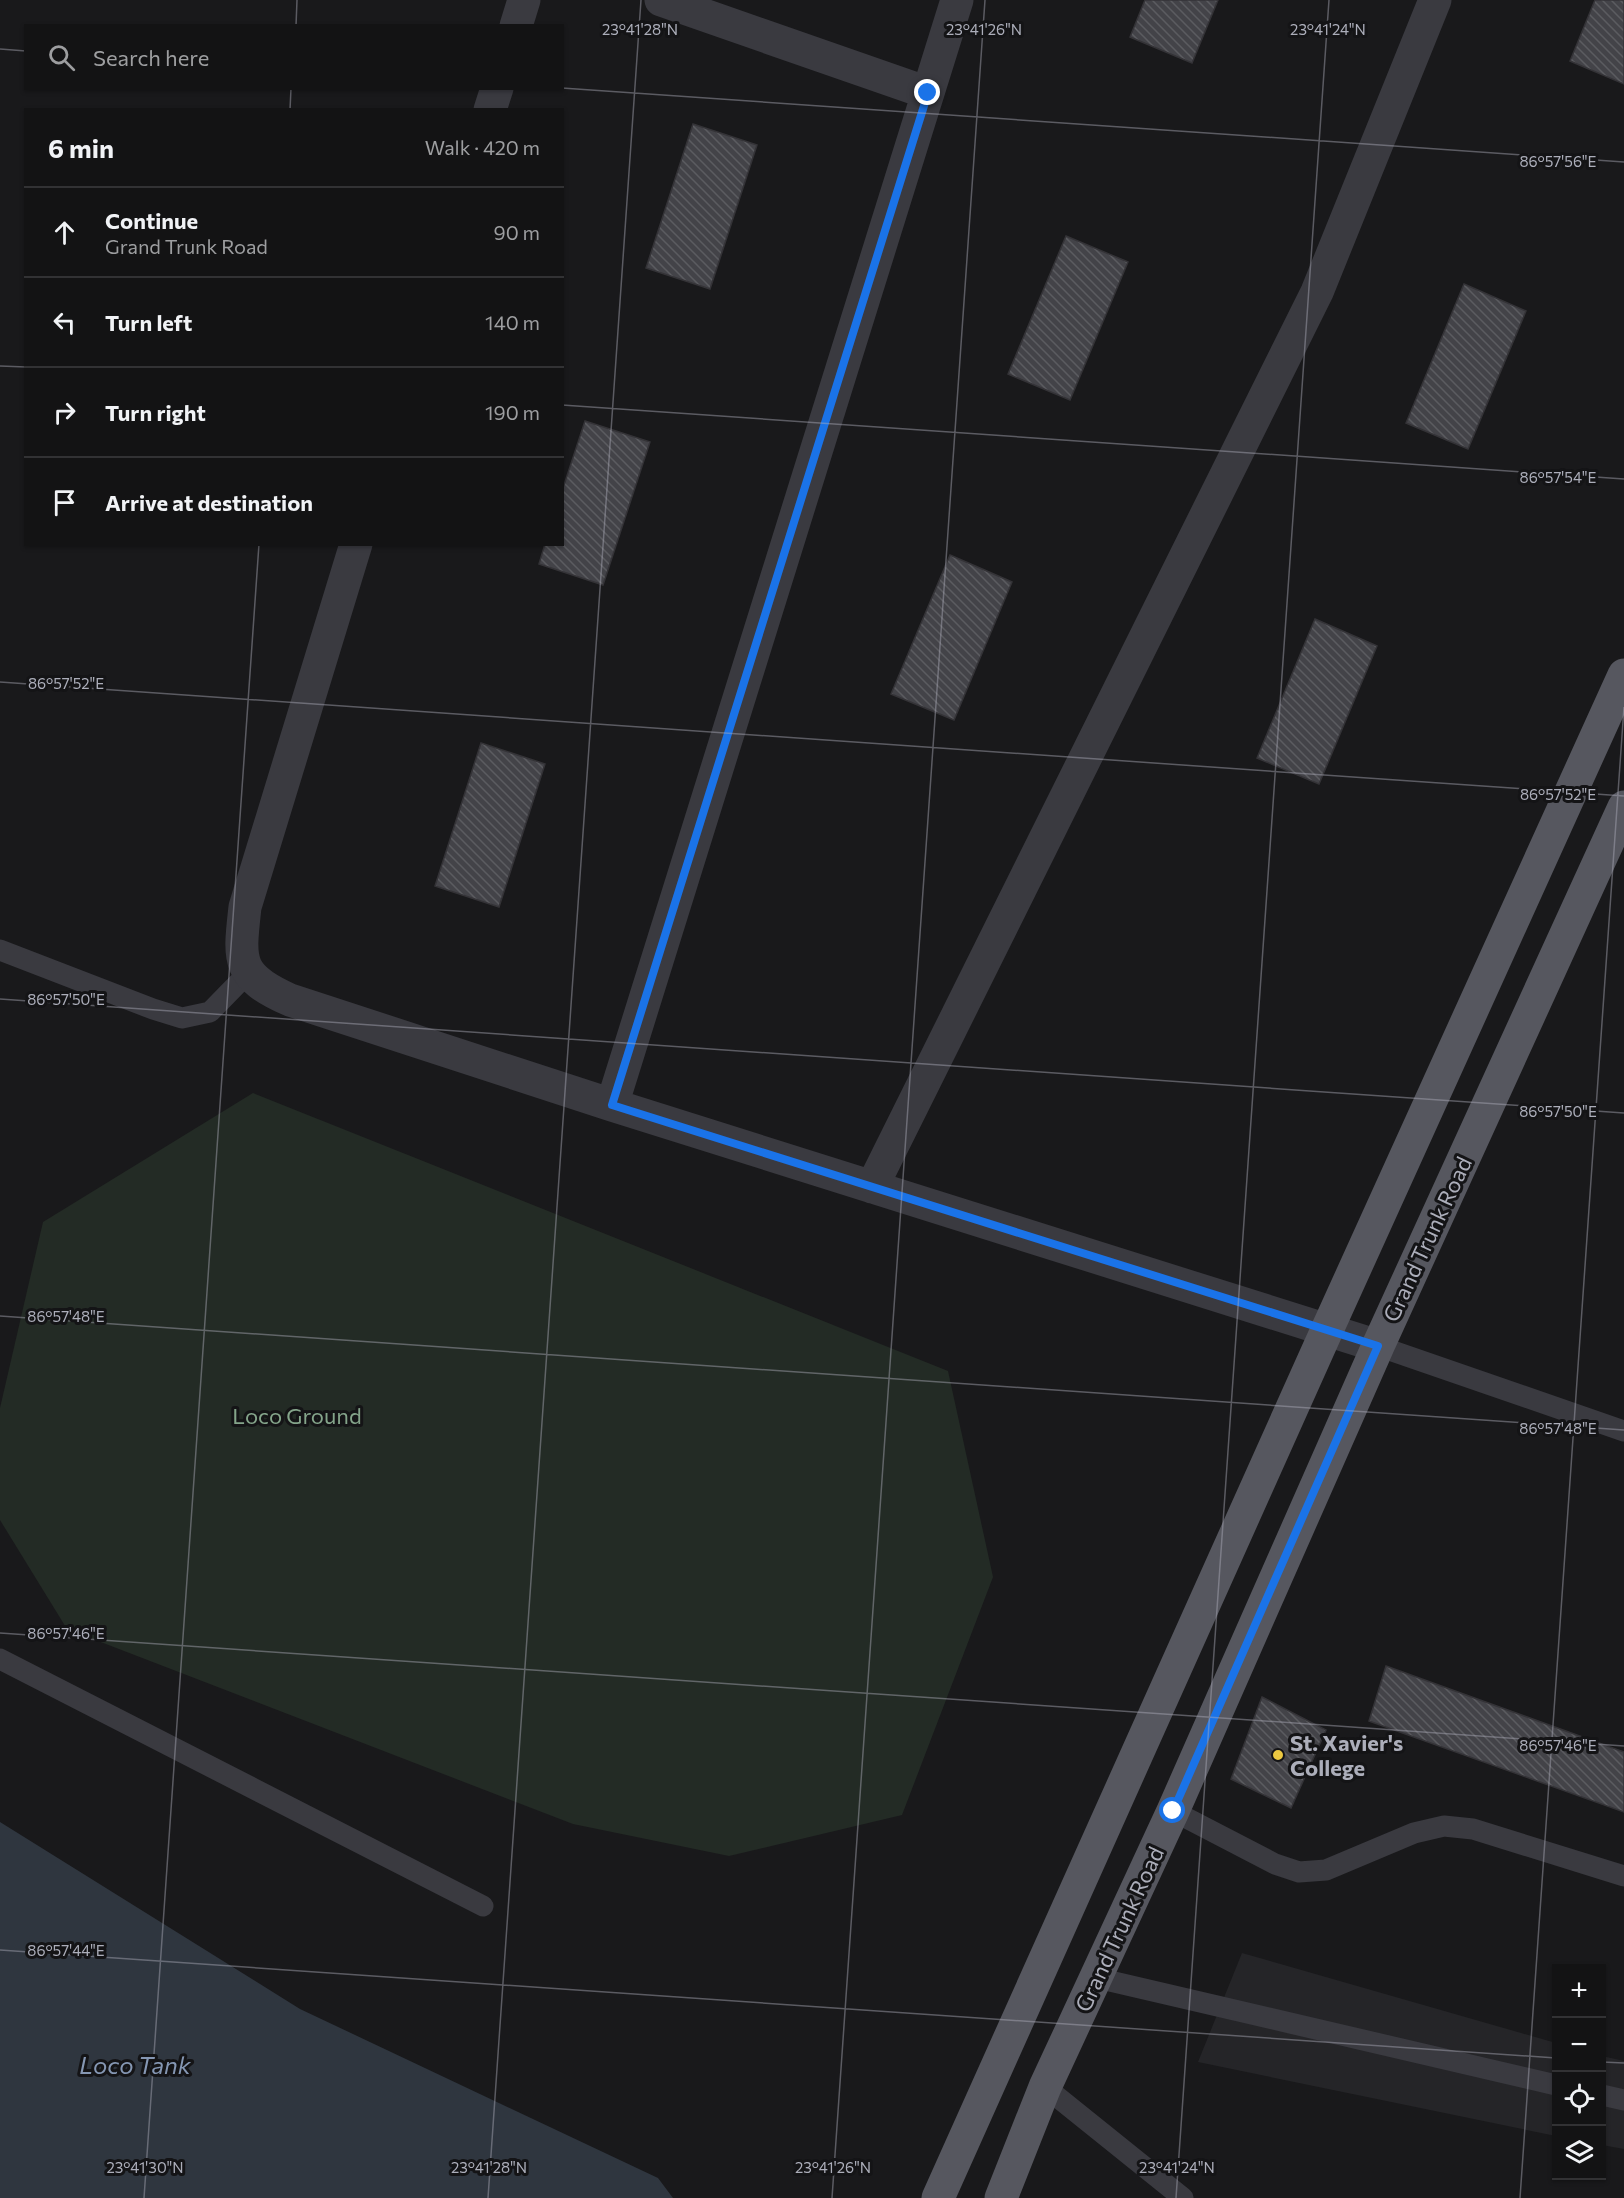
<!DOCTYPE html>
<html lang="en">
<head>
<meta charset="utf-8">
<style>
	body { margin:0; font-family:Commissioner,sans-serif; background:#1c1c1d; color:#f1f3f6 }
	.controls { position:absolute; right:18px; bottom:18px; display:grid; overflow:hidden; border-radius:0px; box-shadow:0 2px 4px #0004 }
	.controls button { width:54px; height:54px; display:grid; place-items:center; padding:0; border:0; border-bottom:2px solid #323234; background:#131314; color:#f1f3f6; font:30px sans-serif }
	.stop { position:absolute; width:18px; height:18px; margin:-14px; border:4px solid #1a73e8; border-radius:50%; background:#fff }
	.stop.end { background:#1a73e8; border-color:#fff; box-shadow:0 2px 6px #0008 }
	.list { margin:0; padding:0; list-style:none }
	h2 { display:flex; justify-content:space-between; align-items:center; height:78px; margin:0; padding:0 24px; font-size:26px }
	h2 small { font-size:20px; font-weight:400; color:#9d9ea0 }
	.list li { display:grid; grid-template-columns:39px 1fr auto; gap:18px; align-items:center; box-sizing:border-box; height:90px; padding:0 24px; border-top:2px solid #323234 }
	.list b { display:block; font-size:22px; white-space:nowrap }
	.list p { margin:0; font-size:20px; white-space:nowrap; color:#9d9ea0 }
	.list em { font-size:20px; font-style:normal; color:#9d9ea0 }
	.icon { flex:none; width:33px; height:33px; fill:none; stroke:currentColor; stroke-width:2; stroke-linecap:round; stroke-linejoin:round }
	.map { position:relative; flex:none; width:1624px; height:2198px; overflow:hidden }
	.search { position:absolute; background:#131314; box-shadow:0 2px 4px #0004; left:24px; top:24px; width:540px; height:66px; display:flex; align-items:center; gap:15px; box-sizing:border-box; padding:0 21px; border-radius:0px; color:#9d9ea0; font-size:22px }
	.panel { position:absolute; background:#131314; box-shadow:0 2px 4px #0004; left:24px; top:108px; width:540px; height:438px; border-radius:0px }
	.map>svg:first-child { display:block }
	.built { fill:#252528 }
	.park { fill:#232b25 }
	.water { fill:#2f363f }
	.building { fill:url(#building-back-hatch); stroke:#343337; stroke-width:1.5 }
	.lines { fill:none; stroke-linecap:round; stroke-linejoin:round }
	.lane { stroke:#3a3a40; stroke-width:21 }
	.street { stroke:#3a3a40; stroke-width:33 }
	.primary { stroke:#56575f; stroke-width:33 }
	.route { stroke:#1a73e8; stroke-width:8 }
	.ticks { fill:none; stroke:#acaeba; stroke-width:1.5; stroke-opacity:0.45 }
	.poi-dot { fill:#ebc841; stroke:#141416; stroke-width:2 }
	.labels { text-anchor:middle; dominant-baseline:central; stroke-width:6; stroke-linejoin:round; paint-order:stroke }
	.street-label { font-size:22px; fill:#acaeba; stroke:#141416 }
	.park-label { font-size:22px; fill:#84a48a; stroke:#141416 }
	.poi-label { font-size:22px; font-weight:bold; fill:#acaeba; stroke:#141416; text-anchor:start }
	.water-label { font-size:24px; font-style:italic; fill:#8597b3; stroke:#141416 }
	.ticks-label { font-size:15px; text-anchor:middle; fill:#acaeba; stroke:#141416; stroke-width:6; stroke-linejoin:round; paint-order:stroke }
</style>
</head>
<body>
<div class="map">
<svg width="1624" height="2198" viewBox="0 0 1624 2198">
	<defs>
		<pattern id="building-back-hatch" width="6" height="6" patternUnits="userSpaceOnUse" patternTransform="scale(1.5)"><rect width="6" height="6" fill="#434348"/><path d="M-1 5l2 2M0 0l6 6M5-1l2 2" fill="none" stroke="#5b5c60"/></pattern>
	</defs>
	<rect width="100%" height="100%" fill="#19191b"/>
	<path class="built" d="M 1242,1953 L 1556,2043 L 1556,2136 L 1198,2062 Z
		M 1602,2056 L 1624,2061 L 1624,2149 L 1602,2145 Z"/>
	<path class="park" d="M 253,1093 L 948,1371 L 993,1577 L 902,1815 L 729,1856 L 573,1824 L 67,1629 L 0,1520 L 0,1408 L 43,1222 Z"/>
	<path class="water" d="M 0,1822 L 300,2009 L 658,2178 L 673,2198 L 0,2198 Z"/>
	<path class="building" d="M 1145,0 L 1218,0 L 1192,63 L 1130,37 Z
		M 1595,0 L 1624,0 L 1624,84 L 1570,61 Z
		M 693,124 L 757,145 L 710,289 L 646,268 Z
		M 1066,236 L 1128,262 L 1070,400 L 1008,374 Z
		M 1464,284 L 1526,311 L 1468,449 L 1406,423 Z
		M 585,421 L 650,442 L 603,585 L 539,564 L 545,544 L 562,544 L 562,491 Z
		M 950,555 L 1012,582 L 954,720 L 891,694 Z
		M 1315,619 L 1377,646 L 1319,784 L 1257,758 Z
		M 481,743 L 545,764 L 499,907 L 435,886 Z
		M 1386,1666 L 1624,1752 L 1624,1812 L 1369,1721 Z
		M 1262,1697 L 1326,1730 L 1291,1808 L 1231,1779 Z"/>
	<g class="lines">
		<path class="lane" d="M 0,950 L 153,1009 L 182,1018 L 210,1012 L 248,973
			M 1378,1346 L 1624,1431
			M 0,1659 L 483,1906
			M 1173,1811 L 1275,1864 L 1299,1872 L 1326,1870 L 1414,1833 L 1444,1826 L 1473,1829 L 1624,1876
			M 1097,1978 L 1556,2085
			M 1045,2087 L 1183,2198
			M 1602,2095 L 1624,2100"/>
		<path class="street" d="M 661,0 L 928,93
			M 516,26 L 524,0
			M 490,110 L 497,88
			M 356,544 L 245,907 C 239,961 236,976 290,1000 L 612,1105 L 1378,1346
			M 612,1105 L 957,0
			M 872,1187 L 1317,292 L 1435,0"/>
		<path class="primary" d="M 938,2198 L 1327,1330 L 1624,675
			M 1001,2198 L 1045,2087 L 1173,1811 L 1378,1346 L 1624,807"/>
	</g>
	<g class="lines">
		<path class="route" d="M 928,93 L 612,1105 L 1378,1346 L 1173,1811"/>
	</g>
	<path class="ticks" d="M 296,26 L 297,0M 0,49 L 26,51M 562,88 L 1624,162M 290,110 L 291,88M 0,366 L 26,367M 562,405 L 1624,479M 0,682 L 1624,796M 0,999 L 1624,1113M 0,1316 L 1624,1430M 0,1633 L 1624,1746M 0,1950 L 1556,2058M 1602,2062 L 1624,2063M 144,2198 L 259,544M 488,2198 L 641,0M 832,2198 L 985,0M 1176,2198 L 1329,0M 1520,2198 L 1624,707"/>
	<circle class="poi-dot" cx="1278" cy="1755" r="6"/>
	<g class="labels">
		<g class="street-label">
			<text transform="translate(1427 1239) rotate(-65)">Grand Trunk Road</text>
			<text transform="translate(1119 1929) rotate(-65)">Grand Trunk Road</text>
		</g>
		<g class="park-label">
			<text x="297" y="1415">Loco Ground</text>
		</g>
		<g class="poi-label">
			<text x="1290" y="1742">St. Xavier's<tspan x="1290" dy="25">College</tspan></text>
		</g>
		<g class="water-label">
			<text x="135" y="2064">Loco Tank</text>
		</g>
	</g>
	<g class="ticks-label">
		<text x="640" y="35">23°41'28"N</text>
		<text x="984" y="35">23°41'26"N</text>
		<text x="1328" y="35">23°41'24"N</text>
		<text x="1558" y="167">86°57'56"E</text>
		<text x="1558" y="483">86°57'54"E</text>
		<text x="66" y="689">86°57'52"E</text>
		<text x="1558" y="800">86°57'52"E</text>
		<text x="66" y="1005">86°57'50"E</text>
		<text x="1558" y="1117">86°57'50"E</text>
		<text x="66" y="1322">86°57'48"E</text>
		<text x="1558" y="1434">86°57'48"E</text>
		<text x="66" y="1639">86°57'46"E</text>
		<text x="1558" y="1751">86°57'46"E</text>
		<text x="66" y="1956">86°57'44"E</text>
		<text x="145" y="2173">23°41'30"N</text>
		<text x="489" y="2173">23°41'28"N</text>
		<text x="833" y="2173">23°41'26"N</text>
		<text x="1177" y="2173">23°41'24"N</text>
	</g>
</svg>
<div class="controls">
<button>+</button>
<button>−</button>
<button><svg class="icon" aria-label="locate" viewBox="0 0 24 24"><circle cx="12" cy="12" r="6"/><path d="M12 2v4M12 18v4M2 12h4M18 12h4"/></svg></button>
<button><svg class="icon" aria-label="layers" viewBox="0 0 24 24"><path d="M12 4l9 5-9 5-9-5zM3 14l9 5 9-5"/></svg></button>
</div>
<div class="stop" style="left:1173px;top:1811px"></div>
<div class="stop end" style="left:928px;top:93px"></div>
<div class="search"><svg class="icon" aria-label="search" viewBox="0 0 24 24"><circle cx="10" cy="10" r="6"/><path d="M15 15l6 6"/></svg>Search here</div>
<section class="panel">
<h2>6 min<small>Walk · 420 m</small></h2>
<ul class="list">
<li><svg class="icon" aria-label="ahead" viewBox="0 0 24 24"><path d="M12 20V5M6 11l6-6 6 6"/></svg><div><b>Continue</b><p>Grand Trunk Road</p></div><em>90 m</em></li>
<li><svg class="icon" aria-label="left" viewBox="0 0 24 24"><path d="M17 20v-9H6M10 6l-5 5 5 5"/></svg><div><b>Turn left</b></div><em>140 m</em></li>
<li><svg class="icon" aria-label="right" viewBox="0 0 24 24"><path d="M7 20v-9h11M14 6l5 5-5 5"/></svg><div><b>Turn right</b></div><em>190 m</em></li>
<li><svg class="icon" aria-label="arrive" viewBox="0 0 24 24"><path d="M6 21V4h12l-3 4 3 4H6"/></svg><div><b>Arrive at destination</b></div></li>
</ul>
</section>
</div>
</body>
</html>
